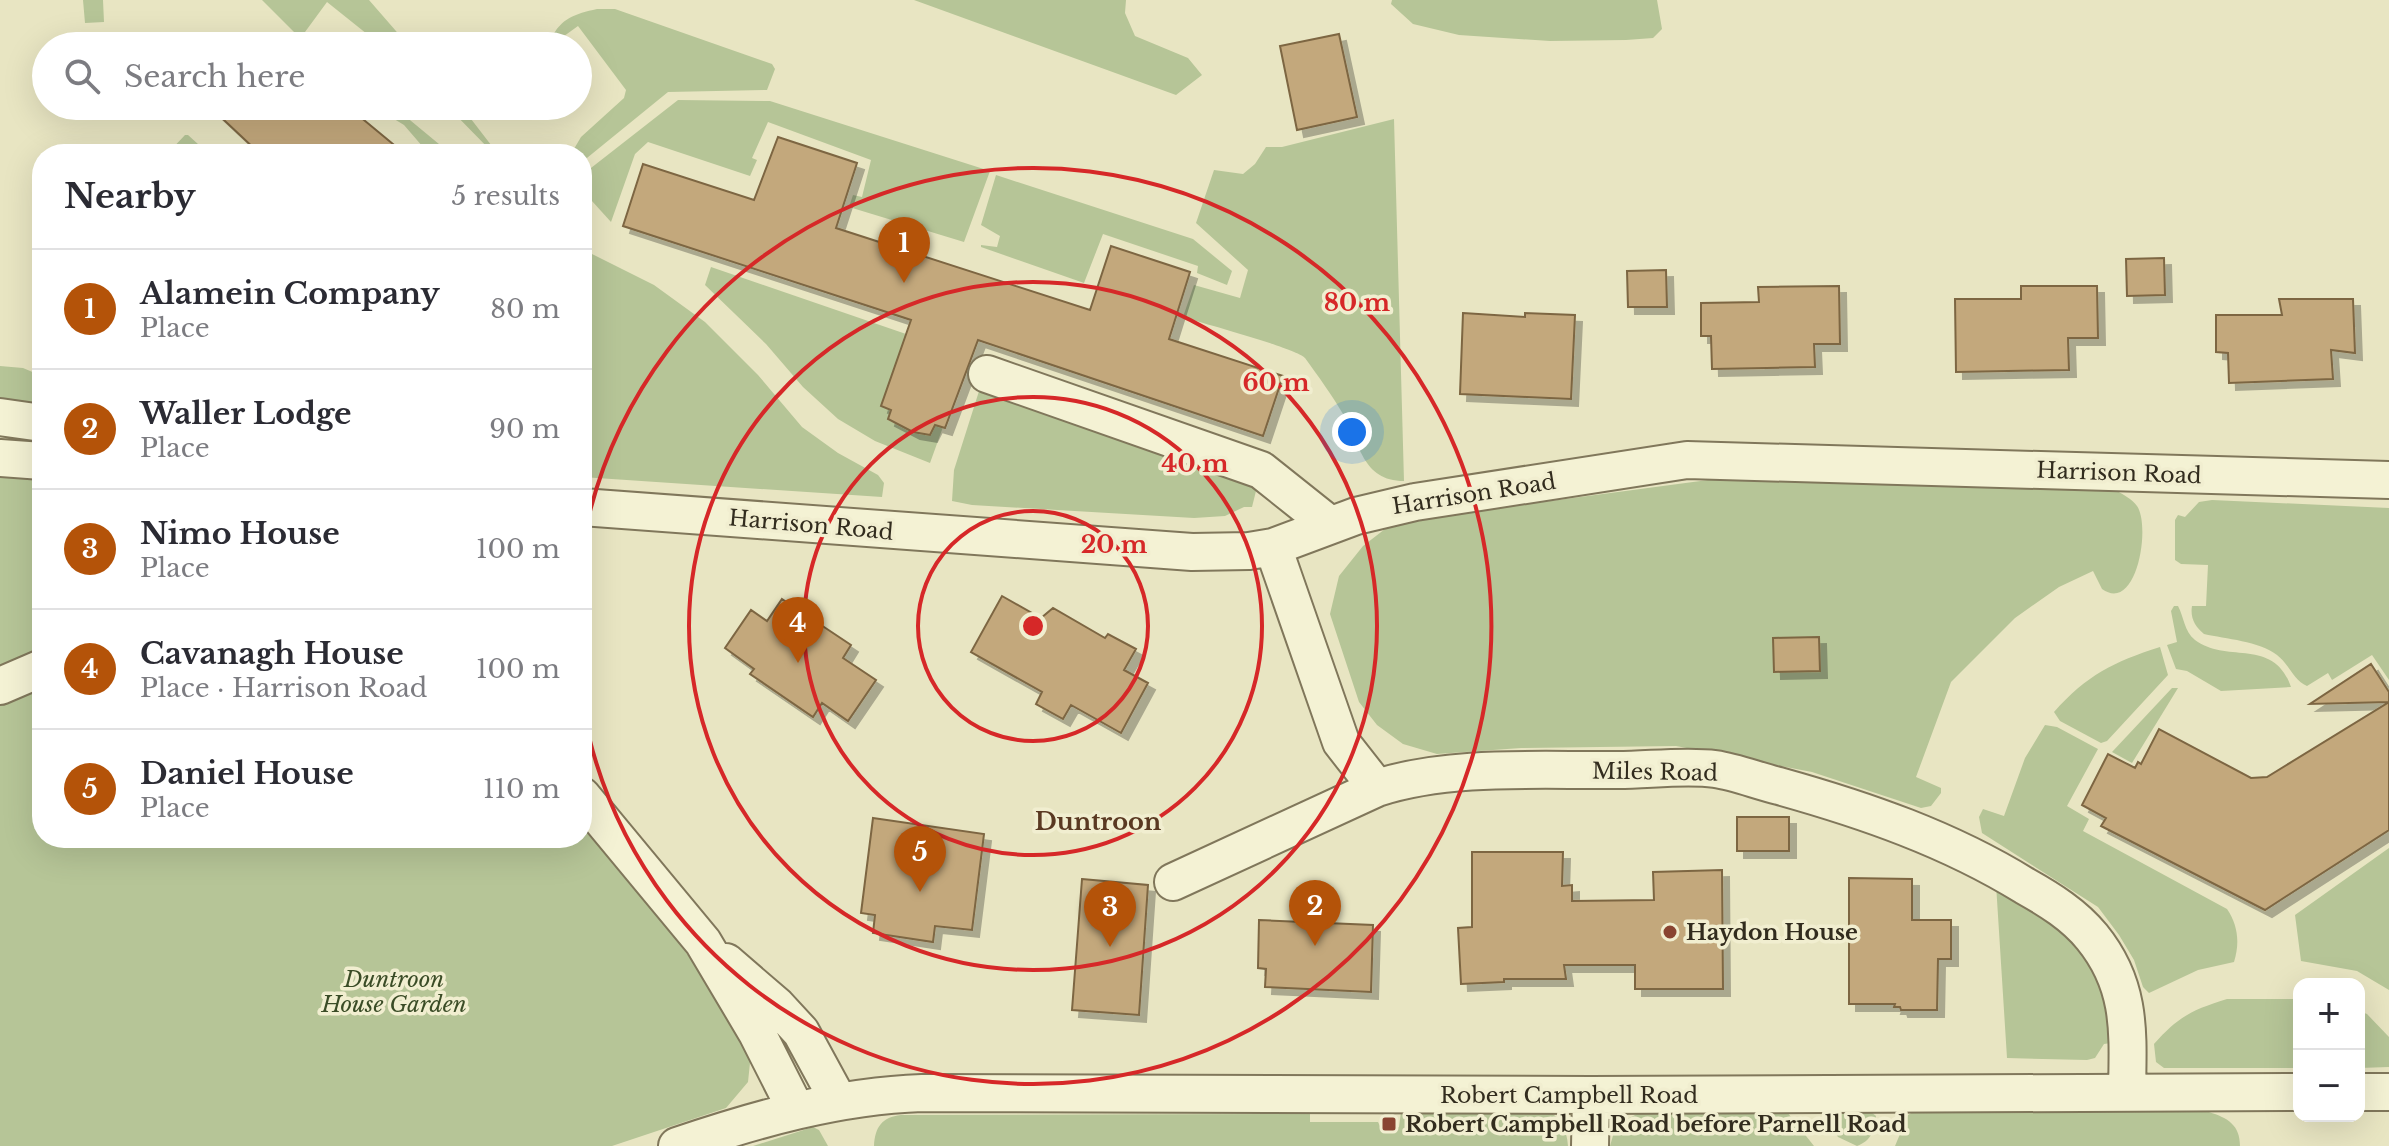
<!DOCTYPE html>
<html lang="en">
<head>
<meta charset="utf-8">
<style>
	body { margin:0; font-family:"Libre Baskerville",serif; background:#f2f2f3; color:#2b2b33 }
	.controls { position:absolute; right:24px; bottom:24px; display:grid; overflow:hidden; border-radius:16px; box-shadow:0 8px 32px #0002 }
	.controls button { width:72px; height:72px; display:grid; place-items:center; padding:0; border:0; border-bottom:2px solid #e1e1e2; background:#fff; color:#2b2b33; font:40px sans-serif }
	.you { position:absolute; left:1352px; top:432px; width:28px; height:28px; margin:-20px; border:6px solid #fff; border-radius:50%; background:#1a73e8; box-shadow:0 0 0 12px #1a73e833 }
	.badge { display:grid; place-items:center; width:52px; height:52px; border-radius:50%; background:#b45309; color:#fff; font-size:26px; font-weight:700 }
	.pin { position:absolute; translate:-50% -66px; filter:drop-shadow(0 2px 4px #0008) }
	.pin::after { content:''; position:absolute; top:42px; width:28px; height:24px; background:inherit; clip-path:polygon(0 0,100% 0,50% 100%) }
	.list { margin:0; padding:0; list-style:none }
	h2 { display:flex; justify-content:space-between; align-items:center; height:104px; margin:0; padding:0 32px; font-size:34px }
	h2 small { font-size:26px; font-weight:400; color:#7c7c81 }
	.list li { display:grid; grid-template-columns:52px 1fr auto; gap:24px; align-items:center; box-sizing:border-box; height:120px; padding:0 32px; border-top:2px solid #e1e1e2 }
	.list b { display:block; font-size:30px; white-space:nowrap }
	.list p { margin:0; font-size:26px; white-space:nowrap; color:#7c7c81 }
	.list em { font-size:26px; font-style:normal; color:#7c7c81 }
	.icon { flex:none; width:44px; height:44px; fill:none; stroke:currentColor; stroke-width:2; stroke-linecap:round; stroke-linejoin:round }
	.map { position:relative; flex:none; width:2389px; height:1146px; overflow:hidden }
	.search { position:absolute; background:#fff; box-shadow:0 8px 32px #0002; left:32px; top:32px; width:560px; height:88px; display:flex; align-items:center; gap:20px; box-sizing:border-box; padding:0 28px; border-radius:44px; color:#7c7c81; font-size:30px }
	.panel { position:absolute; background:#fff; box-shadow:0 8px 32px #0002; left:32px; top:144px; width:560px; height:704px; border-radius:32px }
	.map>svg:first-child { display:block }
	.green { fill:#b6c597 }
	.building { fill:#c3a87b; stroke:#7d6643; stroke-width:2; filter:url(#shadow) }
	.lines { fill:none; stroke-linecap:round; stroke-linejoin:round }
	.street-casing { stroke:#80775b; stroke-width:40 }
	.street { stroke:#f4f2d4; stroke-width:36 }
	.ring { fill:none; stroke:#d62828; stroke-width:4 }
	.poi-dot { fill:#894431; stroke:#f1eed0; stroke-width:3 }
	.labels { text-anchor:middle; dominant-baseline:central; stroke-width:7; stroke-linejoin:round; paint-order:stroke }
	.street-label { font-size:22px; fill:#322c1e; stroke:#f1eed0 }
	.poi-label { font-size:22px; font-weight:bold; fill:#322c1e; stroke:#f1eed0; text-anchor:start }
	.park-label { font-size:22px; font-style:italic; fill:#3a4c26; stroke:#f1eed0 }
	.neighbourhood-label { font-size:24px; font-weight:bold; fill:#5a3922; stroke:#f1eed0 }
	.centre { fill:#d62828; stroke:#f1eed0; stroke-width:4 }
	.ring-label { font-size:24px; text-anchor:middle; font-weight:bold; fill:#d62828; stroke:#f1eed0; stroke-width:7; stroke-linejoin:round; paint-order:stroke }
</style>
</head>
<body>
<div class="map">
<svg width="2389" height="1146" viewBox="0 0 2389 1146">
	<defs>
		<filter id="shadow"><feDropShadow dx="7" dy="7" stdDeviation="0" flood-color="#0004"/></filter>
	</defs>
	<rect width="100%" height="100%" fill="#e8e5c2"/>
	<path class="green" d="M 83,0 L 103,0 L 104,22 L 85,23 Z
		M 262,0 L 369,0 L 409,46 L 382,46 L 327,2 L 305,32 L 299,37 Z
		M 914,0 L 1126,0 L 1125,13 L 1135,36 L 1188,58 L 1202,75 L 1176,95 Z
		M 1392,0 L 1657,0 L 1662,29 L 1653,38 L 1626,40 L 1550,41 L 1459,35 L 1413,24 L 1391,4 Z
		M 597,9 L 615,9 L 772,64 L 775,69 L 767,90 L 668,92 L 582,162 L 582,154 L 571,154 L 581,137 L 624,98 L 626,90 L 578,26 L 553,44 L 551,39 C 561,18 575,14 597,9 Z
		M 678,100 L 770,101 L 990,171 L 964,242 L 849,207 L 853,195 L 862,197 L 871,160 L 768,122 L 752,158 L 757,160 L 750,176 L 648,142 L 635,154 L 611,222 L 582,190 L 582,175 Z
		M 384,106 L 393,106 L 451,154 L 429,154 L 404,125 L 381,111 Z
		M 447,106 L 461,106 L 498,154 L 494,154 Z
		M 1394,119 L 1404,481 C 1362,481 1360,443 1343,414 C 1332,395 1318,376 1305,358 C 1299,349 1201,323 1183,317 L 1194,285 L 1240,298 L 1248,270 L 1196,223 L 1214,170 L 1243,174 L 1255,164 L 1266,147 L 1282,147 Z
		M 185,135 L 188,135 L 209,154 L 167,154 Z
		M 996,175 L 1193,239 L 1232,271 L 1227,285 L 1197,273 L 1198,266 L 1103,234 L 1084,283 L 981,247 L 981,245 L 997,247 L 1000,236 L 981,225 Z
		M 582,249 L 654,285 L 705,322 L 758,375 L 802,427 L 838,453 L 878,475 L 884,483 L 882,497 L 582,477 Z
		M 711,267 L 906,334 L 888,420 L 913,432 L 930,435 L 935,425 L 943,427 L 930,463 L 875,441 L 838,419 L 803,387 L 766,344 L 705,285 Z
		M 0,366 L 23,368 L 42,376 L 42,410 L 0,406 Z
		M 980,388 L 1251,480 L 1256,491 L 1252,507 L 1244,507 L 1225,516 L 1194,518 L 972,505 L 952,501 L 954,470 Z
		M 0,476 L 42,479 L 42,660 L 0,672 Z
		M 1723,478 L 2117,491 C 2124,495 2132,499 2137,506 C 2151,526 2137,614 2102,589 L 2093,571 L 2059,587 L 2015,618 L 1951,682 L 1916,777 L 1941,788 L 1941,793 L 1931,806 L 1921,808 L 1812,772 L 1676,746 L 1521,748 L 1437,754 L 1403,744 L 1377,725 L 1359,702 L 1330,614 L 1339,576 L 1363,546 L 1385,529 L 1407,520 Z
		M 2212,500 L 2389,508 L 2389,680 L 2372,655 L 2332,680 L 2328,673 L 2307,686 C 2294,681 2289,664 2277,655 C 2259,641 2226,639 2204,634 C 2195,627 2190,618 2192,606 L 2206,606 L 2208,565 L 2181,564 L 2175,560 L 2175,520 L 2178,515 L 2185,517 L 2199,502 Z
		M 2174,606 L 2178,606 C 2184,617 2184,631 2195,640 C 2227,664 2274,637 2291,687 L 2221,691 L 2187,671 L 2176,669 L 2167,645 L 2177,642 L 2171,611 Z
		M 2160,647 L 2168,675 L 2107,741 L 2101,743 L 2060,721 L 2054,712 C 2087,675 2113,662 2160,647 Z
		M 42,681 L 42,838 L 582,838 L 582,827 L 662,921 L 716,992 L 751,1053 L 748,1082 L 726,1108 L 612,1146 L 0,1146 L 0,696 Z
		M 2172,688 L 2178,688 L 2132,763 L 2112,752 Z
		M 2045,725 L 2057,727 L 2098,749 L 2067,806 L 2089,819 L 2083,831 L 2227,909 C 2238,925 2240,943 2234,962 L 2198,970 L 2149,993 L 2143,987 L 2134,960 L 2119,935 L 2098,907 L 1982,833 L 1979,817 L 1983,809 L 2004,816 L 2025,758 Z
		M 2389,848 L 2389,990 L 2357,971 L 2301,961 L 2295,915 Z
		M 1996,884 L 2069,932 L 2104,983 L 2111,1043 L 2104,1044 L 2095,1058 L 2087,1060 L 2007,1058 Z
		M 2227,999 L 2299,999 L 2299,1068 L 2164,1068 L 2156,1062 L 2154,1044 C 2179,1016 2192,1010 2227,999 Z
		M 2359,1011 L 2367,1014 L 2389,1037 L 2389,1067 L 2359,1068 Z
		M 1544,1109 C 1560,1116 1567,1129 1568,1146 L 874,1146 C 875,1127 882,1117 901,1115 L 1310,1114 L 1310,1122 L 1378,1122 L 1381,1128 L 1399,1127 L 1401,1112 Z
		M 1787,1112 L 1814,1146 L 1610,1146 L 1616,1125 L 1637,1114 Z
		M 1871,1112 L 1876,1116 C 1875,1130 1871,1141 1857,1146 L 1838,1137 L 1824,1116 L 1828,1113 Z
		M 1913,1112 L 2209,1112 C 2228,1118 2240,1125 2240,1146 L 1895,1146 L 1908,1115 Z
		M 813,1127 L 819,1130 L 828,1146 L 753,1146 Z"/>
	<path class="building" d="M 1339,34 L 1357,117 L 1297,130 L 1280,46 Z
		M 209,106 L 347,106 L 405,154 L 260,154 Z
		M 778,137 L 857,163 L 836,228 L 1090,310 L 1111,246 L 1190,272 L 1169,339 L 1283,376 L 1263,436 L 978,340 L 945,428 L 935,425 L 930,435 L 913,432 L 888,419 L 891,410 L 881,406 L 911,320 L 623,226 L 643,164 L 754,200 Z
		M 2164,258 L 2165,295 L 2127,296 L 2126,259 Z
		M 1666,270 L 1667,307 L 1628,307 L 1627,271 Z
		M 1839,286 L 1840,344 L 1814,344 L 1815,367 L 1712,369 L 1711,336 L 1701,336 L 1701,303 L 1759,302 L 1758,287 Z
		M 2021,286 L 2097,286 L 2098,338 L 2068,338 L 2069,370 L 1956,372 L 1955,299 L 2021,299 Z
		M 2279,299 L 2353,299 L 2355,353 L 2331,350 L 2333,379 L 2229,383 L 2228,353 L 2216,352 L 2216,315 L 2282,315 Z
		M 1463,313 L 1525,317 L 1525,313 L 1575,315 L 1571,399 L 1460,394 Z
		M 1002,596 L 1041,618 L 1053,608 L 1105,638 L 1108,634 L 1136,649 L 1124,670 L 1148,683 L 1121,733 L 1071,705 L 1063,719 L 1036,704 L 1042,692 L 971,652 Z
		M 782,599 L 851,645 L 843,658 L 876,680 L 848,721 L 822,703 L 813,717 L 750,674 L 754,669 L 725,648 L 751,610 L 767,621 Z
		M 1819,637 L 1820,671 L 1774,672 L 1773,638 Z
		M 2371,664 L 2389,692 L 2389,830 L 2265,910 L 2101,826 L 2106,818 L 2082,805 L 2108,754 L 2135,768 L 2138,762 L 2141,764 L 2159,729 L 2251,778 L 2267,777 L 2389,702 L 2310,704 Z
		M 1737,817 L 1789,817 L 1789,851 L 1737,851 Z
		M 873,818 L 984,834 L 972,930 L 935,926 L 933,942 L 873,933 L 875,915 L 861,913 Z
		M 1472,852 L 1563,852 L 1562,886 L 1572,885 L 1572,901 L 1654,900 L 1653,872 L 1722,870 L 1723,989 L 1635,989 L 1635,965 L 1564,965 L 1566,979 L 1504,979 L 1504,982 L 1461,984 L 1458,928 L 1472,927 Z
		M 1849,878 L 1912,879 L 1912,920 L 1951,920 L 1951,959 L 1938,959 L 1937,1010 L 1901,1010 L 1900,1007 L 1894,1007 L 1895,1004 L 1849,1004 Z
		M 1082,879 L 1148,885 L 1139,1015 L 1072,1010 Z
		M 1259,920 L 1373,925 L 1371,992 L 1265,987 L 1266,969 L 1258,968 Z"/>
	<g class="lines">
		<g class="street-casing">
			<path id="street" d="M 987,374 L 1261,470 L 1330,525
				M 0,417 L 42,423
				M 0,458 L 42,461
				M 582,507 L 1192,552 L 1249,551 L 1273,547 L 1356,516 L 1415,502 L 1687,460 L 2389,480
				M 1273,547 L 1341,742 L 1377,788 C 1450,764 1542,771 1618,770 C 1648,770 1686,765 1715,769 C 1736,772 1758,781 1779,786 C 1865,810 1949,839 2025,886 C 2050,900 2074,915 2092,937 C 2132,986 2128,1033 2127,1092
				M 0,686 L 42,668
				M 582,796 L 703,942 L 757,1033 L 796,1110
				M 1173,882 L 1377,788
				M 726,962 L 777,1006 L 801,1032 L 838,1100
				M 2359,1092 L 2389,1092
				M 677,1146 C 757,1119 837,1096 922,1093 L 1591,1095 L 2299,1092
				M 1590,1146 L 1591,1095"/>
		</g>
		<use href="#street" class="street"/>
	</g>
	<g class="ring">
		<circle cx="1033" cy="626" r="115"/>
		<circle cx="1033" cy="626" r="229"/>
		<circle cx="1033" cy="626" r="344"/>
		<path d="M583 543A458 458 0 1 1 583 709"/>
	</g>
	<g class="poi-dot">
		<circle cx="1670" cy="932" r="8"/>
		<rect x="1381" y="1116" width="16" height="16" rx="4"/>
	</g>
	<g class="labels">
		<g class="street-label">
			<text transform="translate(2119 473) rotate(2)">Harrison Road</text>
			<text transform="translate(1474 494) rotate(-9)">Harrison Road</text>
			<text transform="translate(811 525) rotate(5)">Harrison Road</text>
			<text transform="translate(1655 772) rotate(1)">Miles Road</text>
			<text x="1569" y="1095">Robert Campbell Road</text>
		</g>
		<g class="poi-label">
			<text x="1686" y="932">Haydon House</text>
			<text x="1405" y="1124">Robert Campbell Road before Parnell Road</text>
		</g>
		<g class="park-label">
			<text x="394" y="979">Duntroon<tspan x="394" dy="25">House Garden</tspan></text>
		</g>
		<g class="neighbourhood-label">
			<text x="1098" y="821">Duntroon</text>
		</g>
	</g>
	<circle cx="1033" cy="626" r="12" class="centre"/>
	<g class="ring-label">
		<text x="1357" y="311">80 m</text>
		<text x="1276" y="391">60 m</text>
		<text x="1195" y="472">40 m</text>
		<text x="1114" y="553">20 m</text>
	</g>
</svg>
<div class="controls">
<button>+</button>
<button>−</button>
</div>
<div class="you"></div>
<div class="pin badge" style="left:904px;top:283px">1</div>
<div class="pin badge" style="left:1315px;top:946px">2</div>
<div class="pin badge" style="left:1110px;top:947px">3</div>
<div class="pin badge" style="left:798px;top:663px">4</div>
<div class="pin badge" style="left:920px;top:892px">5</div>
<div class="search"><svg class="icon" aria-label="search" viewBox="0 0 24 24"><circle cx="10" cy="10" r="6"/><path d="M15 15l6 6"/></svg>Search here</div>
<section class="panel">
<h2>Nearby<small>5 results</small></h2>
<ul class="list">
<li><span class="badge">1</span><div><b>Alamein Company</b><p>Place</p></div><em>80 m</em></li>
<li><span class="badge">2</span><div><b>Waller Lodge</b><p>Place</p></div><em>90 m</em></li>
<li><span class="badge">3</span><div><b>Nimo House</b><p>Place</p></div><em>100 m</em></li>
<li><span class="badge">4</span><div><b>Cavanagh House</b><p>Place · Harrison Road</p></div><em>100 m</em></li>
<li><span class="badge">5</span><div><b>Daniel House</b><p>Place</p></div><em>110 m</em></li>
</ul>
</section>
</div>
</body>
</html>
